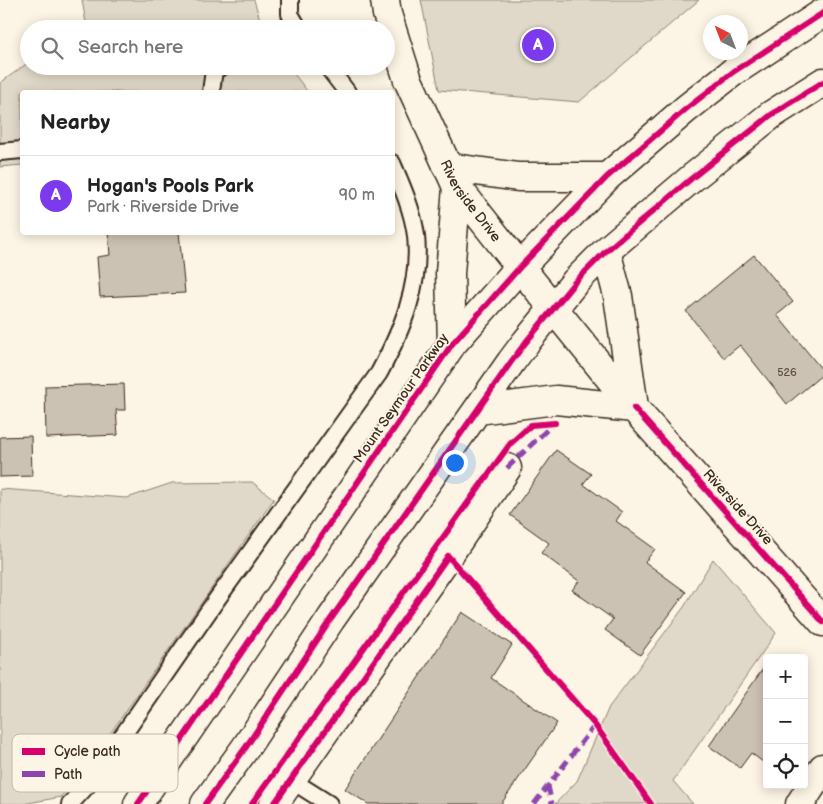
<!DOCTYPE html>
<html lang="en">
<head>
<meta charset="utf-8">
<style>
	body { margin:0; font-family:"Balsamiq Sans",sans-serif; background:#f6f6f6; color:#222 }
	.controls { position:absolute; right:15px; bottom:15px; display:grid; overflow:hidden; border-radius:5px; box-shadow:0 2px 12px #0003 }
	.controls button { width:45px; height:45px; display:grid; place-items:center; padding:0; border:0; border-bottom:1px solid #e0e0e0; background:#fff; color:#222; font:25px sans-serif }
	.compass { position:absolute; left:703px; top:15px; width:45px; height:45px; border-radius:50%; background:#fff; box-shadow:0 2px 12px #0003; rotate:318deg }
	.you { position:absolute; left:454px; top:462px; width:18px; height:18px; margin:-12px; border:4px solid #fff; border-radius:50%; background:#1a73e8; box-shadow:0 0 0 8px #1a73e833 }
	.badge { display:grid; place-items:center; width:32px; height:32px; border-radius:50%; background:#7c3aed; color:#fff; font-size:16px; font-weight:700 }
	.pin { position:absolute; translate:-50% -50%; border:2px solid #fff; box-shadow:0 1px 5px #0006 }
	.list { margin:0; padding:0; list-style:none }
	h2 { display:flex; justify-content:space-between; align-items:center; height:65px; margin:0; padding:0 20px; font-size:21px }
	h2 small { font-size:16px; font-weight:400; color:#767676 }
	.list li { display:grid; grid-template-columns:32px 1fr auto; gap:15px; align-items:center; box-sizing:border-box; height:80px; padding:0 20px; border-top:1px solid #e0e0e0 }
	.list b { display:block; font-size:19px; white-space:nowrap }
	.list p { margin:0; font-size:16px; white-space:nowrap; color:#767676 }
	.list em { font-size:16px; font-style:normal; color:#767676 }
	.icon { flex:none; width:28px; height:28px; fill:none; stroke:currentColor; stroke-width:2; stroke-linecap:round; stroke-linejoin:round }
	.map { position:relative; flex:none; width:823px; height:804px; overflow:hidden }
	.search { position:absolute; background:#fff; box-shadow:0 2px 12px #0003; left:20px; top:20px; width:375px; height:55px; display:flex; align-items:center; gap:12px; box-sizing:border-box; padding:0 18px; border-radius:28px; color:#767676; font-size:19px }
	.panel { position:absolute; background:#fff; box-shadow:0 2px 12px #0003; left:20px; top:90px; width:375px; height:145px; border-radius:5px }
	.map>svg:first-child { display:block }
	.green { fill:#e0d8c8; stroke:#8e8173 }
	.building { fill:#ccc2b3; stroke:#3b2a1e }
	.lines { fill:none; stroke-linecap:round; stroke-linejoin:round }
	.service-casing { stroke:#3b2a1e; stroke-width:20 }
	.minor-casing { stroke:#3b2a1e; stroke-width:31 }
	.secondary-casing { stroke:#3b2a1e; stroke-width:31 }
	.service { stroke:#fcf5e5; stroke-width:16 }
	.minor { stroke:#fcf5e5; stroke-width:28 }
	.secondary { stroke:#fcf5e5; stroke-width:28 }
	.quiet { stroke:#8e44ad; stroke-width:5; stroke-dasharray:10 5; stroke-linecap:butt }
	.cycleway-casing { stroke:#fcf5e5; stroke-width:9 }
	.cycleway { stroke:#d6006c; stroke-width:6 }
	.labels { text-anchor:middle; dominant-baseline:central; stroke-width:4; stroke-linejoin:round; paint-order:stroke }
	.number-label { font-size:11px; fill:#5f5043 }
	.street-label { font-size:14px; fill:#3b2a1e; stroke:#fcf5e5 }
	.key { fill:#fcf5e5; stroke:#c2b8a9; stroke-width:1 }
	.key-label { font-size:14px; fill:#3b2a1e }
</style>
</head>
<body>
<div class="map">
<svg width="823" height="804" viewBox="0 0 823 804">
	<rect width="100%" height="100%" fill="#fcf5e5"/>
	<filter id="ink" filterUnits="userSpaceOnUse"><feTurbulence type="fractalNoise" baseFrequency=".02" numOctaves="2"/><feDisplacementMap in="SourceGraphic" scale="10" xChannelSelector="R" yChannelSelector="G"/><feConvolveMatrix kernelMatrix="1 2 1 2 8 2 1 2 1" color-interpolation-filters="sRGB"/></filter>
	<g filter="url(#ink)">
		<path class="green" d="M 82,0 L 254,0 L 263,29 L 87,29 Z
			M 421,0 L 699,0 L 579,102 L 439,90 Z
			M 29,62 L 29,66 L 288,66 L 308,92 L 22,92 L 22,165 L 0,167 L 0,83 Z
			M 252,482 L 274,499 L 93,758 L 61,797 L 23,804 L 0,804 L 0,489 L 127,498 L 172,483 Z
			M 713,559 L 776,633 L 673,781 L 693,804 L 555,804 L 577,781 L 609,707 L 684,607 Z"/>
		<path class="building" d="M 108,232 L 179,232 L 185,293 L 100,297 L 97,257 L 110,255 Z
			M 754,255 L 793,302 L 777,315 L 823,371 L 823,374 L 787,404 L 740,345 L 724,358 L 686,311 Z
			M 124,384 L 125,410 L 116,410 L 118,435 L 46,438 L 45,386 Z
			M 31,436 L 32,476 L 0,477 L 0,437 Z
			M 556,450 L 591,474 L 583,484 L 622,512 L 616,521 L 655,549 L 645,562 L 686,592 L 640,655 L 605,630 L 613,619 L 572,590 L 579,581 L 541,553 L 549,543 L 510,515 Z
			M 462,612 L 512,645 L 491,678 L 557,723 L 501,804 L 368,804 L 345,789 Z
			M 767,663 L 767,765 L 751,753 L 740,768 L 709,746 Z"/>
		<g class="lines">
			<g class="service-casing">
				<path id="service" d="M 290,0 L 290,14 L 299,29
					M 327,66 L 347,92
					M 211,92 L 214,70 L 223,66
					M 0,152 L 22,150
					M 291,780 L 329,804
					M 70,804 L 92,780 L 217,599 L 379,373 C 402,330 421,285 416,236 C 413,211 402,186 392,163"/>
			</g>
			<g class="minor-casing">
				<g id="minor">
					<path id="s1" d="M 385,0 L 387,14 L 408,80 L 457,187 L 520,267"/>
					<path d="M 274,804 L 448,556 L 507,468"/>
					<path d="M 800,804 L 823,768"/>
				</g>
			</g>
			<g class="secondary-casing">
				<path id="secondary" d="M 447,167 L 518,177 L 607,177
					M 606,251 L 618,296 L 634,407
					M 520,267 L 634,408 L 823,622
					M 452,344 L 450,273 L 457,187
					M 478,410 L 556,400 L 634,408
					M 138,804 L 452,344 L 520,267 L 607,177 L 686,109 L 733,72 L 823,13
					M 205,804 L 246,747 L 331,619 L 511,362 L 526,342 L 575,282 L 606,251 L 692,178 L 771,115 L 823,82"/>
			</g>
			<use href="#service" class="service"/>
			<use href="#minor" class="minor"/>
			<use href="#secondary" class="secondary"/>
			<path class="quiet" d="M 507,468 L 553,424
				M 548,786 L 552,804
				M 534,804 L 595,725"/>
			<g class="cycleway-casing">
				<path id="cycleway" d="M 634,408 L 823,622
					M 138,804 L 452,344 L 520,267 L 607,177 L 686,109 L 733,72 L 823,13
					M 205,804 L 246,747 L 331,619 L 511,362 L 526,342 L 575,282 L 606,251 L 692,178 L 771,115 L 823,82
					M 252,804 L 510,444 L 531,425 L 555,423
					M 274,804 L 448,556 L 595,725 L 651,804"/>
			</g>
			<use href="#cycleway" class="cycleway"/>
		</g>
	</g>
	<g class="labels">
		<g class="number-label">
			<text x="787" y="372">526</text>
		</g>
		<g class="street-label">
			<text stroke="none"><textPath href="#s1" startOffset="220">Riverside Drive</textPath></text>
			<text transform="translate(401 398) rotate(-55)">Mount Seymour Parkway</text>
			<text transform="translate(738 507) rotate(48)">Riverside Drive</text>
		</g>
	</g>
	<rect x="12" y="734" width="166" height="58" rx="8" class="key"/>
	<rect x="22" y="748" width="23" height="7" fill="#d6006c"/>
	<rect x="22" y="771" width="23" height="6" fill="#8e44ad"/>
	<g class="key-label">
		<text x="54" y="756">Cycle path</text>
		<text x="54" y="779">Path</text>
	</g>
</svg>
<div class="controls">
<button>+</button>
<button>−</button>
<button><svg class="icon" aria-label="locate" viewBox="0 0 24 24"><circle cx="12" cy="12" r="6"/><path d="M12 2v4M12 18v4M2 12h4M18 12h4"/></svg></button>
</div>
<svg class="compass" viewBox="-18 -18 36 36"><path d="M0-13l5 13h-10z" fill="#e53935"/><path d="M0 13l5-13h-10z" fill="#767676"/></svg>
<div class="you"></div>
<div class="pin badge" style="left:538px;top:45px">A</div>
<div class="search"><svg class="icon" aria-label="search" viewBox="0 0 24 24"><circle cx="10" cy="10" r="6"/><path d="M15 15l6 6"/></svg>Search here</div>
<section class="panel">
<h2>Nearby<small></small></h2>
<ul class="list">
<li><span class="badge">A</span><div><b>Hogan's Pools Park</b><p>Park · Riverside Drive</p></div><em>90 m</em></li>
</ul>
</section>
</div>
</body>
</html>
